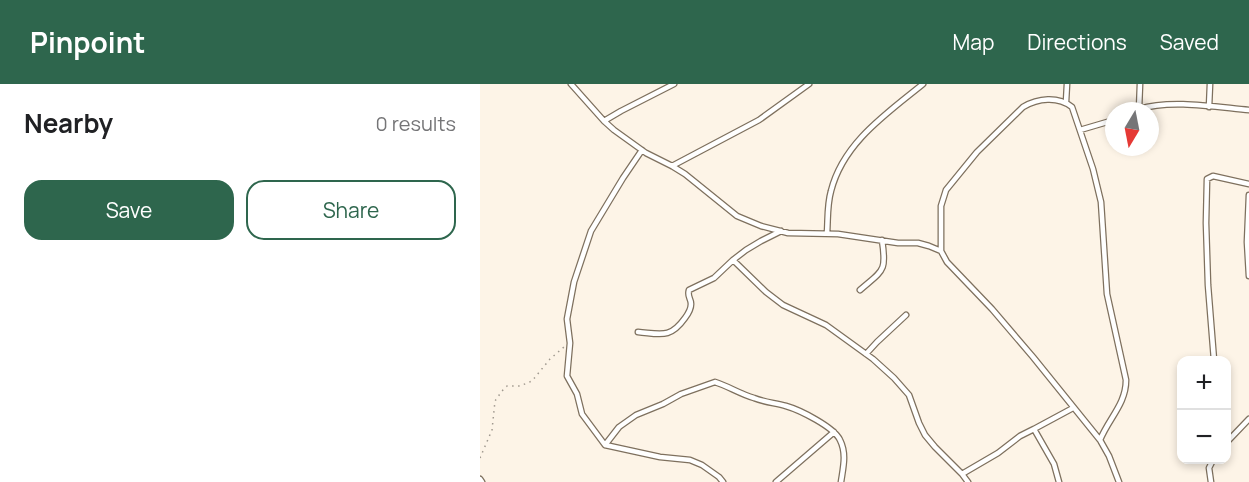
<!DOCTYPE html>
<html lang="en">
<head>
<meta charset="utf-8">
<style>
	body { margin:0; font-family:Manrope,sans-serif; background:#f6f6f6; color:#202124 }
	.controls { position:absolute; right:18px; bottom:18px; display:grid; overflow:hidden; border-radius:12px; box-shadow:0 3px 9px #0003 }
	.controls button { width:54px; height:54px; display:grid; place-items:center; padding:0; border:0; border-bottom:2px solid #e0e0e0; background:#fff; color:#202124; font:30px sans-serif }
	.compass { position:absolute; left:625px; top:18px; width:54px; height:54px; border-radius:50%; background:#fff; box-shadow:0 3px 9px #0003; rotate:190deg }
	.list { margin:0; padding:0; list-style:none }
	h2 { display:flex; justify-content:space-between; align-items:center; height:78px; margin:0; padding:0 24px; font-size:26px }
	h2 small { font-size:20px; font-weight:400; color:#757577 }
	.actions { display:flex; gap:12px; padding:18px 24px }
	.actions a { flex:1; padding:14px 0; border:2px solid #2e664d; border-radius:18px; text-align:center; font-size:21px; color:#2e664d }
	.actions .main { background:#2e664d; color:#fff }
	.map { position:relative; flex:none; width:769px; height:398px; overflow:hidden }
	header { display:flex; align-items:center; gap:36px; box-sizing:border-box; height:84px; padding:0 30px; background:#2e664d; color:#fff }
	header strong { font-size:28px }
	nav { display:flex; gap:33px; margin-inline-start:auto; font-size:21px }
	main { display:flex }
	aside { flex:1; background:#fff }
	.map>svg:first-child { display:block }
	.lines { fill:none; stroke-linecap:round; stroke-linejoin:round }
	.minor-casing { stroke:#7e705e; stroke-width:7 }
	.path { stroke:#a0998f; stroke-width:1.5; stroke-dasharray:1.5 4.5; stroke-linecap:butt }
	.minor { stroke:#fff; stroke-width:4.5 }
</style>
</head>
<body>
<header>
<strong>Pinpoint</strong>
<nav><a>Map</a><a>Directions</a><a>Saved</a></nav>
</header>
<main>
<aside>
<h2>Nearby<small>0 results</small></h2>
<ul class="list">
</ul>
<div class="actions"><a class="main">Save</a><a>Share</a></div>
</aside>
<div class="map">
<svg width="769" height="398" viewBox="0 0 769 398">
	<rect width="100%" height="100%" fill="#fdf4e7"/>
	<g class="lines">
		<g class="minor-casing">
			<path id="minor" d="M 91,0 L 124,37 L 134,46 L 166,69 L 192,82 L 205,90 L 257,132 L 281,142 L 308,149 L 358,150 L 418,159 L 438,159 L 449,162 L 461,167
				M 586,18 L 587,0
				M 729,23 L 730,0
				M 659,25 C 691,15 736,23 769,26
				M 656,27 L 659,25 L 660,0
				M 124,37 L 141,27 L 194,0
				M 600,46 L 634,36
				M 162,66 L 143,94 L 111,147 L 94,198 L 87,235 L 90,259 L 87,292 L 97,310 L 102,330 L 125,361 L 180,373 L 210,376 L 222,381 L 239,393 L 243,398
				M 192,82 L 279,36 L 329,0
				M 769,111 L 767,158 L 769,192
				M 347,149 C 348,135 347,121 351,107 C 363,59 406,30 443,0
				M 253,176 L 286,208 L 303,221 L 346,241 L 393,275 L 414,294 L 429,311 L 439,339 L 445,351 L 455,363 L 482,390
				M 380,206 C 403,186 407,188 402,156
				M 158,248 C 181,250 190,255 205,234 C 208,230 211,225 211,220 C 211,214 207,213 209,206 L 234,194 L 253,176 L 266,166 L 281,157 L 301,147
				M 386,270 L 397,258 L 426,231
				M 734,276 L 728,201 L 726,139 L 727,95 L 733,92 L 769,100
				M 620,356 C 629,334 646,320 646,296 L 627,210 L 621,118 L 613,85 L 592,23 C 578,12 558,14 543,23 L 497,68 L 466,106 L 461,122 L 461,167 L 467,178 L 512,225 L 553,273 L 620,356 L 629,372 L 639,398
				M 746,359 L 769,335
				M 125,361 L 139,343 L 156,331 L 183,320 L 201,310 L 235,298 C 248,302 260,310 274,314 C 284,318 295,319 306,322 C 320,326 354,343 360,356 C 367,370 363,384 361,398
				M 0,395 L 2,398
				M 296,398 L 354,348
				M 488,398 L 482,390 L 518,369 L 540,352 L 554,345
				M 579,398 L 574,380 L 554,345 L 593,324
				M 731,398 L 729,384 L 733,376"/>
		</g>
		<path class="path" d="M 0,374 L 12,346 L 15,317 L 22,307 L 27,302 L 40,302 L 52,297 L 70,275 L 84,263"/>
		<use href="#minor" class="minor"/>
	</g>
</svg>
<div class="controls">
<button>+</button>
<button>−</button>
</div>
<svg class="compass" viewBox="-18 -18 36 36"><path d="M0-13l5 13h-10z" fill="#e53935"/><path d="M0 13l5-13h-10z" fill="#757577"/></svg>
</div>
</main>
</body>
</html>
